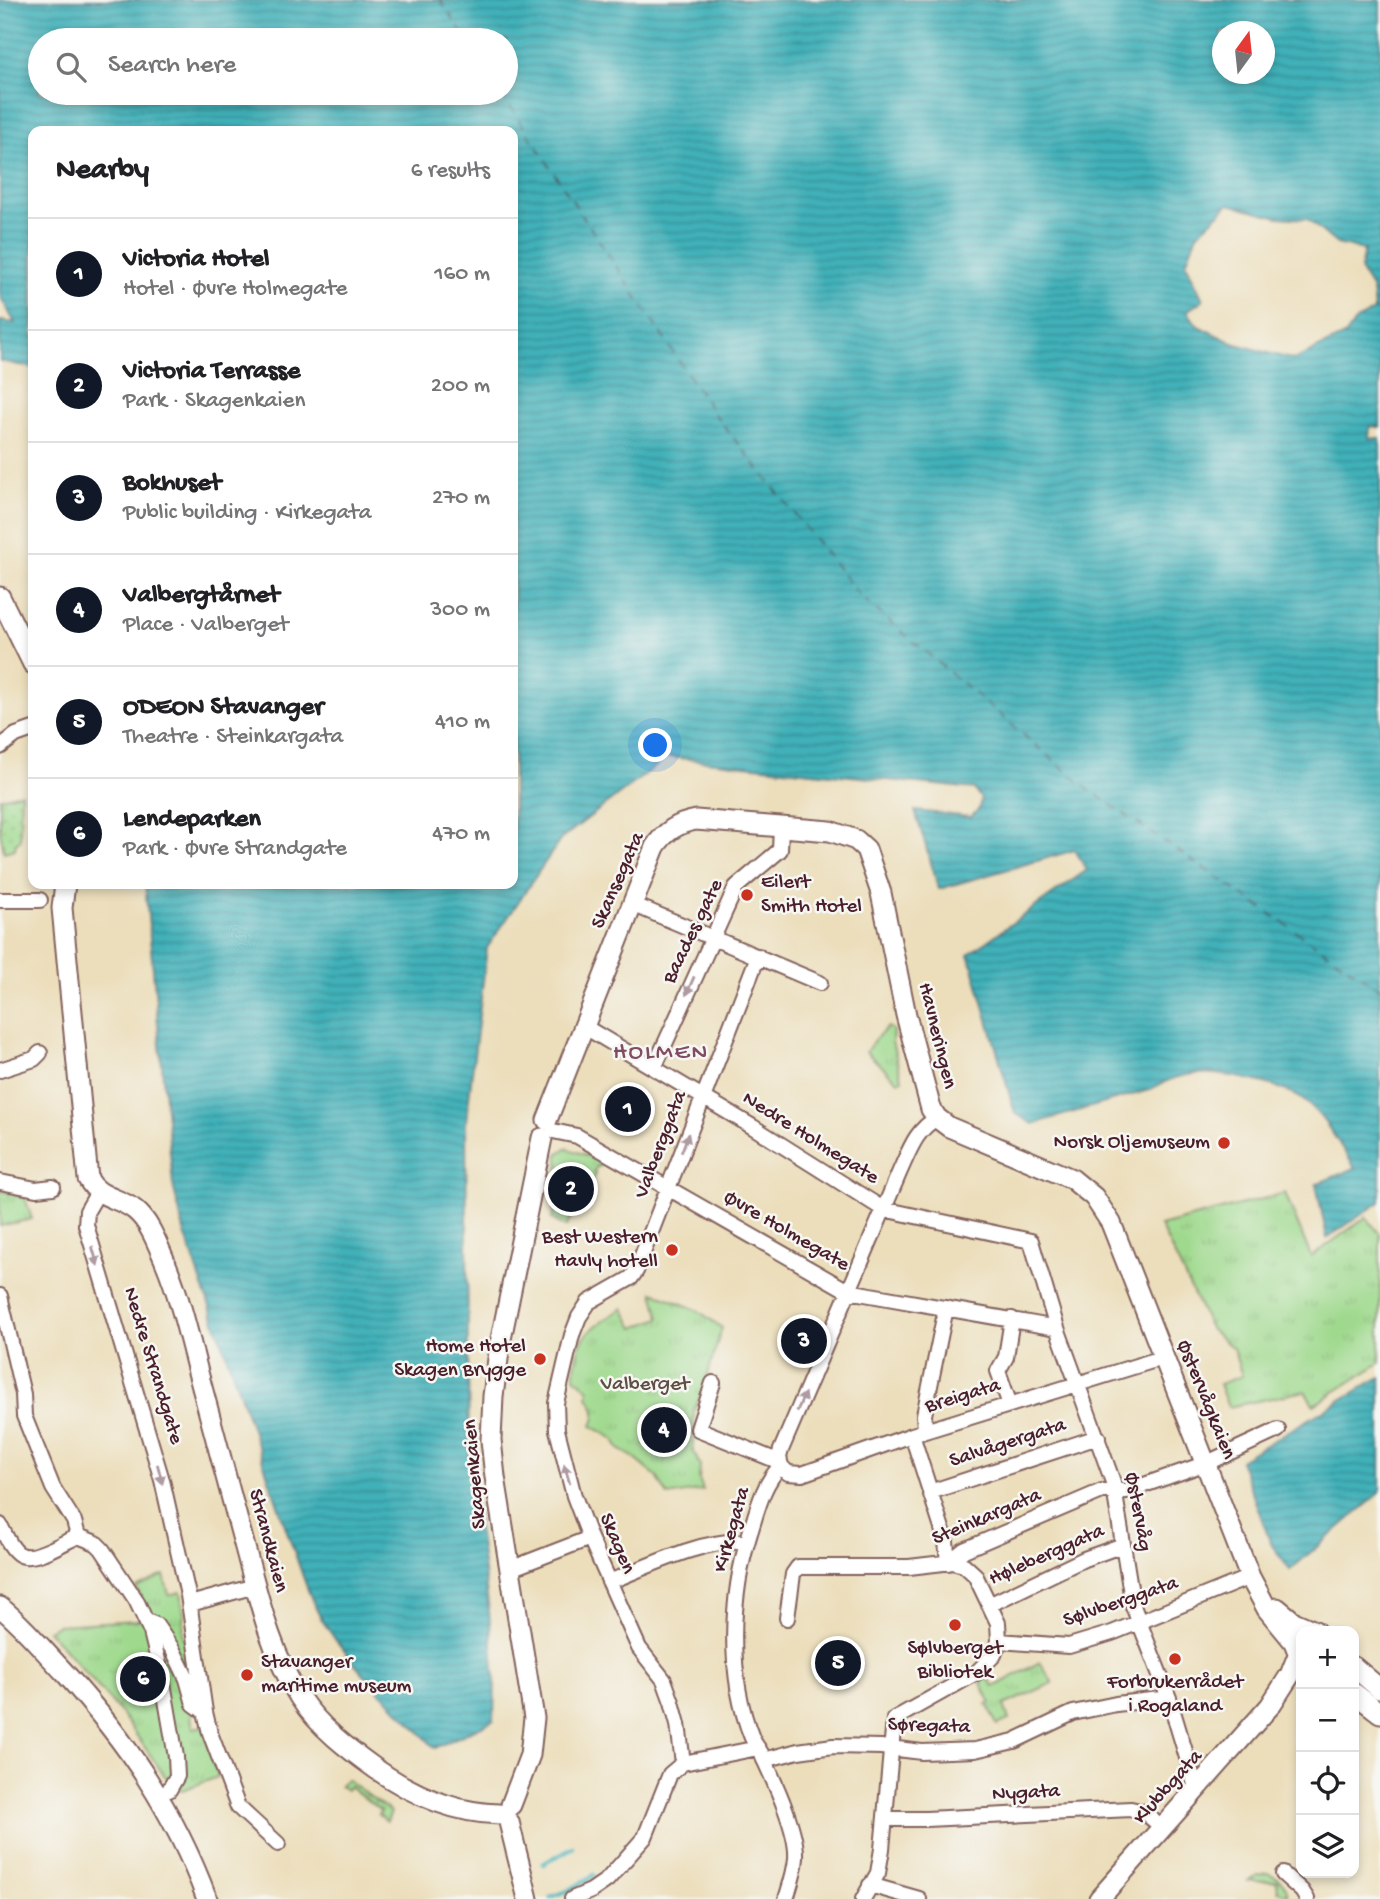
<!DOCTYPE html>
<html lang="en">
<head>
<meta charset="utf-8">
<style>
	body { margin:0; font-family:"Gochi Hand",sans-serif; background:#f2f2f2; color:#202124 }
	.controls { position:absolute; right:21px; bottom:21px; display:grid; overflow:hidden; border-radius:14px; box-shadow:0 4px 10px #0003 }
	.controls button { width:63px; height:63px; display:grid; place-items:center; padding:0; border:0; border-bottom:2px solid #e0e0e0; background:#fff; color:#202124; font:35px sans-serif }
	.compass { position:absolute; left:1212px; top:21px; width:63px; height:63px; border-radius:50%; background:#fff; box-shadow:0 4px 10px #0003; rotate:15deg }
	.you { position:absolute; left:656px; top:746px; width:24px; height:24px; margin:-18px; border:5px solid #fff; border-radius:50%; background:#1a73e8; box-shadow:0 0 0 10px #1a73e833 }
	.badge { display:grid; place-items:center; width:46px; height:46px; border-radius:50%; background:#111827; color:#fff; font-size:23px; font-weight:700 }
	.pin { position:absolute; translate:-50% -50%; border:4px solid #fff; box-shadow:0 2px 7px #0006 }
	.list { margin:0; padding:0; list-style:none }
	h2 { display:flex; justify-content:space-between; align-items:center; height:91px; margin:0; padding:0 28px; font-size:30px }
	h2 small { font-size:23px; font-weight:400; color:#757577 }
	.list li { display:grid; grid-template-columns:46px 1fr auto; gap:21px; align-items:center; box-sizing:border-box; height:112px; padding:0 28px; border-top:2px solid #e0e0e0 }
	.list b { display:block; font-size:26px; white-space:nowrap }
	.list p { margin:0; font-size:23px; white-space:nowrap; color:#757577 }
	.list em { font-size:23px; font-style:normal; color:#757577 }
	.icon { flex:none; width:38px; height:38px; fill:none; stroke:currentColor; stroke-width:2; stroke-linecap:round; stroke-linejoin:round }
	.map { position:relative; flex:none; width:1380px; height:1899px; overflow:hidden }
	.search { position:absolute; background:#fff; box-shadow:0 4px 10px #0003; left:28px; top:28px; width:490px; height:77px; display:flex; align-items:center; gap:18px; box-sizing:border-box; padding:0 24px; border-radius:38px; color:#757577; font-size:26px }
	.panel { position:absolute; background:#fff; box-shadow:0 4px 10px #0003; left:28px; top:126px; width:490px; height:763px; border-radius:14px }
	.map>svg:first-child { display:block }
	.grass { fill:url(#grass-dots); stroke:#747c5c; stroke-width:2 }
	.park { fill:url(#park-tufts); stroke:#747c5c; stroke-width:2 }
	.water { fill:url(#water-rules); stroke:#456872; stroke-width:2; fill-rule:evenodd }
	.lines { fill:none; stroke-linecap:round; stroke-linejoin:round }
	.stream { stroke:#40b1b9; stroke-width:4.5 }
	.ferry { stroke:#465964; stroke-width:2; stroke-dasharray:9 7; stroke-linecap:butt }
	.street-casing { stroke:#83625d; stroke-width:18 }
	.secondary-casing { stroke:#83625d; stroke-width:23 }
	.street { stroke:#fff; stroke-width:14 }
	.secondary { stroke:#fff; stroke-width:19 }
	.oneway { fill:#ae9aa0 }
	.poi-dot { fill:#c8321e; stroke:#f6f6f2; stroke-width:2.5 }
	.labels { text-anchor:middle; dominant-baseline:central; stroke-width:5; stroke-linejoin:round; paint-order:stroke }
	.street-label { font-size:21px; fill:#4a1f2b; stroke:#f6f6f2 }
	.poi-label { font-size:21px; fill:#4a1f2b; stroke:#f6f6f2; text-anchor:end }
	.park-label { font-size:21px; fill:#5f4e44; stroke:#f6f6f2 }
	.quarter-label { font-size:24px; letter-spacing:2px; fill:#814c63; stroke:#f6f6f2 }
</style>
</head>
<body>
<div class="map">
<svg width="1380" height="1899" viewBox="0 0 1380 1899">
	<defs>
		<pattern id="grass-dots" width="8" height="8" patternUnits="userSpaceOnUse" patternTransform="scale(1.75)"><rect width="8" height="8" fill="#9fd98d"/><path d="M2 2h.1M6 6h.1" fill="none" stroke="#8aba7a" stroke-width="1.8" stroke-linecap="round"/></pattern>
		<pattern id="park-tufts" width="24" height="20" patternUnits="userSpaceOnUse" patternTransform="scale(1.75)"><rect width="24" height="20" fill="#9fd98d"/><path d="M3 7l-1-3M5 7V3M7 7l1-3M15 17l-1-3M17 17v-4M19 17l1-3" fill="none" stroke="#8aba7a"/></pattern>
		<pattern id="water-rules" width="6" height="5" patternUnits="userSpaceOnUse" patternTransform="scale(1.75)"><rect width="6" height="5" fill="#40b1b9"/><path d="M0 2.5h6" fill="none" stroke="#388f97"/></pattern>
	</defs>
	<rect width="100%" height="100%" fill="#f6f6f2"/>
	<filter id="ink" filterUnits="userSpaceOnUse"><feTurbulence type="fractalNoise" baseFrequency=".0143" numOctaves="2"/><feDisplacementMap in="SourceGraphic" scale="14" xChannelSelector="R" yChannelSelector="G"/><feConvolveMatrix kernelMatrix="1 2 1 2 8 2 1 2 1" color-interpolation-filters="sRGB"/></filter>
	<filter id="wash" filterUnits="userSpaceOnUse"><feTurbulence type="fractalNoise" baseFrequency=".00686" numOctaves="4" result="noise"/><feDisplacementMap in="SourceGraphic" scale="28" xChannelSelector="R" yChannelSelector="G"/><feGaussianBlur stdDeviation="1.57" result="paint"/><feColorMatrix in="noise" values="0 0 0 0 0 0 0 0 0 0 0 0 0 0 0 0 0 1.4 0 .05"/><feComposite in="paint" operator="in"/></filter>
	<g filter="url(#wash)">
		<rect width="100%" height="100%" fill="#ecdebb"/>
		<path class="grass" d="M 21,793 L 20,841 L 16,842 L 15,849 L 4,852 L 0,831 L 0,798 Z
			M 346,1779 L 391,1812 L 387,1821 L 379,1815 L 381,1811 L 349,1786 L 346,1790 L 340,1786 Z
			M 1267,1873 C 1277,1876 1287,1884 1288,1894 L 1278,1891 L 1277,1881 L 1249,1881 L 1258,1875 Z"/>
		<path class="park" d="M 888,1027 L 893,1030 L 892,1042 L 902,1080 L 898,1081 L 866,1052 L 874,1040 Z
			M 566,1148 L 602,1161 L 599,1167 L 597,1166 L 594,1172 L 596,1174 L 590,1186 L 586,1184 L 582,1191 L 585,1193 L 577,1209 L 572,1207 L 568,1216 L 571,1218 L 566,1227 L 552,1219 L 559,1187 L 558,1154 Z
			M 0,1190 L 25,1198 L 32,1219 L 0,1226 Z
			M 1285,1193 L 1311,1257 L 1366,1217 L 1380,1234 L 1380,1363 L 1314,1405 L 1305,1391 L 1228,1407 L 1219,1384 L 1242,1376 L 1233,1348 L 1211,1330 L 1160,1226 Z
			M 653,1292 L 697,1310 L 722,1328 L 703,1389 L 694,1410 L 693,1451 L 700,1465 L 699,1479 L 703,1490 L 668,1496 L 657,1477 L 633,1457 L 619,1449 L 614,1439 L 592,1426 C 598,1414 595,1407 588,1397 L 589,1390 L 575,1377 C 574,1335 591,1329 623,1308 L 634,1328 L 660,1318 Z
			M 164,1575 L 169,1595 L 181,1592 L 184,1614 L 183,1634 L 199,1703 L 191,1716 L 193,1728 L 203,1726 L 218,1777 L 182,1790 L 164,1775 L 121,1713 L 48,1630 L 57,1625 L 137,1620 L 150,1611 L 136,1588 Z
			M 1040,1662 L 1053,1683 L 1004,1705 L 1009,1720 L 997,1725 L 987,1704 L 991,1703 L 981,1683 L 988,1678 L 994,1687 Z"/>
		<path class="water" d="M 0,0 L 1380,0 L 1380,427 L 1370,427 L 1369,438 L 1380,438 L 1380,1202 L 1327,1238 L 1316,1184 L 1355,1168 C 1340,1146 1325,1116 1303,1100 C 1283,1084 1220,1071 1195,1074 C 1179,1075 1163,1082 1149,1090 L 1033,1124 L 1015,1113 L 969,954 L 1087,870 L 1075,850 L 939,889 L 915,811 L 971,817 L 979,809 L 981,799 L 974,789 L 668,757 L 561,839 L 487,948 L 466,1123 L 469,1457 L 489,1611 L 495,1679 L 494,1720 L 435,1748 C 397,1708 354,1669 324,1623 C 309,1599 301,1569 291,1543 L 184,1231 L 173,1185 L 145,884 L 513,884 L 513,131 L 33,131 L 33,368 L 0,361 L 0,321 L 15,323 L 0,296 ZM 1222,32 L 1264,32 L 1264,74 L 1222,74 ZM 40,40 L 506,40 L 506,93 L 40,93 ZM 1229,204 L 1278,217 L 1307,219 L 1337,244 L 1364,250 L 1360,270 L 1372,289 L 1374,311 L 1356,320 L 1346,335 L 1294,360 L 1233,343 L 1198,326 L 1187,311 L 1203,300 L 1186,263 L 1197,234 Z
			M 1380,1377 L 1380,1493 L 1290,1570 L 1271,1544 L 1240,1460 Z"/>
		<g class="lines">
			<path class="stream" d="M 543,1864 L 573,1847
				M 551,1897 L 570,1890 L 594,1875"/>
			<path class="ferry" d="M 440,0 L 467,40
				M 501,93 L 713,412 L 861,597 L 1085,787 L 1380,989"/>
		</g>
	</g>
	<g filter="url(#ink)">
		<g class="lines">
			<g class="street-casing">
				<path id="street" d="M 0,747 L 16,735 L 33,729
					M 0,900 L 40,900
					M 632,904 L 820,983
					M 585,1027 L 753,1127 L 883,1209 L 1031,1241 L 1057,1328 L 1113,1482 L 1133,1606 L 1169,1698 L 1197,1791
					M 654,1068 L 736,887 L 780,850 L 781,827
					M 0,1070 L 34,1059 L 40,1053
					M 553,1131 L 577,1136 L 848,1291 L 1057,1328
					M 0,1182 L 36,1189 L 53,1187
					M 98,1192 L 87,1211 L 86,1225 L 162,1480 L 188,1595 L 205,1712 L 210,1733 L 238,1807 L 278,1844
					M 0,1296 L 23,1394 L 24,1416 L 53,1488 L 74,1521 L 78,1536
					M 713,1383 L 698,1429 L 780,1462
					M 1010,1405 L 998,1371 L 1006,1357 L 1012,1319
					M 925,1431 L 924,1415 L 946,1308
					M 912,1435 L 946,1541 L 948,1563
					M 781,1466 C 763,1483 757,1511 750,1533 C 730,1596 727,1676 752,1738 C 755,1745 760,1750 763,1757 C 774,1781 798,1832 796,1858 C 795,1872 790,1886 786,1899
					M 781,1466 L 788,1473 L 802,1474 L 912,1435 L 1162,1358
					M 781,1466 L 779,1457 L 781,1450 L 900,1171 C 910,1149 916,1130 937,1118
					M 930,1492 L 1098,1437
					M 0,1525 C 5,1534 10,1548 19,1554 C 32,1563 64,1542 78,1536
					M 78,1536 L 96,1543 L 102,1549 L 136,1600 L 151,1632 L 162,1677 L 176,1757 L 177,1776 L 169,1790
					M 948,1563 L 964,1550 L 1102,1491 L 1127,1491 L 1164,1478 L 1207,1463 L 1278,1430
					M 510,1569 L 590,1538
					M 609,1582 C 644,1568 711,1535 747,1543
					M 190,1604 L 255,1586
					M 989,1605 L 1084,1559 L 1123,1545
					M 787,1618 L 793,1574 L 798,1567 L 909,1567 L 952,1562 L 964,1565 L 975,1575 L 998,1623 L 999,1641 L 994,1655 L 976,1673 L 894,1719 L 882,1849 L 878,1873 L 863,1899
					M 149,1622 L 156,1625 L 173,1650 L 187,1679 L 194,1704 L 205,1712
					M 999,1641 L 1069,1646 L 1112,1633 L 1250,1577
					M 764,1760 L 798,1751 L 833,1746 L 881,1747 L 922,1752 L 975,1750 L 1014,1741 L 1073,1713 L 1116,1704 L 1169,1698
					M 683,1763 L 758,1748
					M 885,1819 L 926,1819 L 1131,1809 L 1144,1812 L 1163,1828
					M 1283,1874 L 1302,1891 L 1307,1899
					M 870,1885 L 919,1899
					M 572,1899 L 591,1891 L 607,1880 L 645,1837 L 670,1774 L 683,1763 L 678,1724 L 672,1702 L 664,1680 L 639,1648 L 590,1538 L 574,1496 L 557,1430 L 556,1403 L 572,1335 L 579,1317 L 589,1302 L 631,1278 L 636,1271 L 758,956"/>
			</g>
			<g class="secondary-casing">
				<path id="secondary" d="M 0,597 L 33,664
					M 65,884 L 62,908 L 88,1179 C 99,1199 119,1197 135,1210 C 149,1221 157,1243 164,1259 C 180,1297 189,1337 199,1376 C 215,1435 231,1495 247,1555 C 260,1604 272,1655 300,1698 C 319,1727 348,1749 376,1769 C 413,1795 454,1813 499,1814
					M 547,1120 L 655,847 C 665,831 678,823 696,820 L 830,831 L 856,840 L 866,849 L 881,893 L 906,1015 L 931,1109 L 937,1118 L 949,1127 L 1072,1179 L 1094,1197 L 1111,1223 L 1250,1577 L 1267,1609 L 1294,1642 L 1301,1660
					M 0,1607 C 24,1626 43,1650 64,1672 C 127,1742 174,1810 207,1899
					M 1277,1608 L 1294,1622 L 1315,1631
					M 1354,1667 L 1380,1689
					M 1354,1693 L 1380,1713
					M 511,1805 L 530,1755 L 534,1718 L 495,1477 L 491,1440 L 493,1396 L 500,1344 L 542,1138
					M 509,1822 L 528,1899
					M 1099,1899 L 1270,1706 L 1290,1675 L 1298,1655"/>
			</g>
			<use href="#street" class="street"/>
			<use href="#secondary" class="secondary"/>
		</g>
		<defs><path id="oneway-solid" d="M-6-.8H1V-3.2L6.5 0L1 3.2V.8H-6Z" transform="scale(1.75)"/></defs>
		<g class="oneway">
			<use href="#oneway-solid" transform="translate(690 986) rotate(114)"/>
			<use href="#oneway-solid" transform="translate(685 1143) rotate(-69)"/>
			<use href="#oneway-solid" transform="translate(95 1256) rotate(74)"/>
			<use href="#oneway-solid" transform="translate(801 1402) rotate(-67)"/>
			<use href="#oneway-solid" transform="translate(160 1474) rotate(75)"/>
			<use href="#oneway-solid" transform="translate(567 1474) rotate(-106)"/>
		</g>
	</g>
	<g class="poi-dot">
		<circle cx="747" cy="895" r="7"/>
		<circle cx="1224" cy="1143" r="7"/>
		<circle cx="672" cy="1250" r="7"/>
		<circle cx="540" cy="1359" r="7"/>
		<circle cx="955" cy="1625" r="7"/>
		<circle cx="1175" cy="1659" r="7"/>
		<circle cx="247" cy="1675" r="7"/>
	</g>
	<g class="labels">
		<g class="street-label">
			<text transform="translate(619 881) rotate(-66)">Skansegata</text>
			<text transform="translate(694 932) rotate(-64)">Baades gate</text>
			<text transform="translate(936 1036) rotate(76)">Havneringen</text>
			<text transform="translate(810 1139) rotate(32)">Nedre Holmegate</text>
			<text transform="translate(662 1145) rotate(-69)">Valberggata</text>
			<text transform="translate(786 1232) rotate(30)">Øvre Holmegate</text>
			<text transform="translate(152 1366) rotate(73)">Nedre Strandgate</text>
			<text transform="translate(963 1397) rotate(-17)">Breigata</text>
			<text transform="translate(1205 1400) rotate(68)">Østervågkaien</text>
			<text transform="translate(1008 1444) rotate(-18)">Salvågergata</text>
			<text transform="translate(476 1474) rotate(-95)">Skagenkaien</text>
			<text transform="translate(1137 1512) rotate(80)">Østervåg</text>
			<text transform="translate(987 1518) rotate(-23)">Steinkargata</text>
			<text transform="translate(733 1530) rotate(-74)">Kirkegata</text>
			<text transform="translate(267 1541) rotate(75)">Strandkaien</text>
			<text transform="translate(616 1544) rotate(67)">Skagen</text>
			<text transform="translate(1047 1556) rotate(-24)">Høleberggata</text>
			<text transform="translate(1121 1603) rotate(-19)">Sølvberggata</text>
			<text transform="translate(929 1727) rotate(2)">Søregata</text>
			<text transform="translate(1169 1788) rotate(-48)">Klubbgata</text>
			<text transform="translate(1026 1794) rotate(-3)">Nygata</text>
		</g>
		<g class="poi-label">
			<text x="761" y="883" text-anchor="start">Eilert<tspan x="761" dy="24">Smith Hotel</tspan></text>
			<text x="1210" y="1143">Norsk Oljemuseum</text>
			<text x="658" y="1238">Best Western<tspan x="658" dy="24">Havly hotell</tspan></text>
			<text x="526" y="1347">Home Hotel<tspan x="526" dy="24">Skagen Brygge</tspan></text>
			<text x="955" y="1649" text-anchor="middle">Sølvberget<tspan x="955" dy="24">Bibliotek</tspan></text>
			<text x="261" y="1663" text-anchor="start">Stavanger<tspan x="261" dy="24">maritime museum</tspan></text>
			<text x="1175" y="1683" text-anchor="middle">Forbrukerrådet<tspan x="1175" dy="24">i Rogaland</tspan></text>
		</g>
		<g class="park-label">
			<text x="645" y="1385">Valberget</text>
		</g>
		<g class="quarter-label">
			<text x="661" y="1053">HOLMEN</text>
		</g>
	</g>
</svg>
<div class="controls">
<button>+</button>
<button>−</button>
<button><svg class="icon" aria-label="locate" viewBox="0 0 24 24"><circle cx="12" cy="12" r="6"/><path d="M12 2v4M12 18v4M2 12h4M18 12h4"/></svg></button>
<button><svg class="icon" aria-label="layers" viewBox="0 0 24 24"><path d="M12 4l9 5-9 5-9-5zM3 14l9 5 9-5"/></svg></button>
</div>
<svg class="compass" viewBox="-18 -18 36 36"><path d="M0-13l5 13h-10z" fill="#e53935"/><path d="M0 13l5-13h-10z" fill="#757577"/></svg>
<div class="you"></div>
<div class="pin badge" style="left:628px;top:1109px">1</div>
<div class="pin badge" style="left:571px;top:1189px">2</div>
<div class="pin badge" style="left:804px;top:1341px">3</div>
<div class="pin badge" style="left:664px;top:1430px">4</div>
<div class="pin badge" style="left:838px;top:1663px">5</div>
<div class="pin badge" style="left:143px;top:1679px">6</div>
<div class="search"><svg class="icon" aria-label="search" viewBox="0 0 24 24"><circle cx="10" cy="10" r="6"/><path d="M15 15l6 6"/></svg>Search here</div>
<section class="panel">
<h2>Nearby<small>6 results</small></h2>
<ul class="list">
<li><span class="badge">1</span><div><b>Victoria Hotel</b><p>Hotel · Øvre Holmegate</p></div><em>160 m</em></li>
<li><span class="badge">2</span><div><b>Victoria Terrasse</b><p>Park · Skagenkaien</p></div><em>200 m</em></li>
<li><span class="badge">3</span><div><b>Bokhuset</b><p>Public building · Kirkegata</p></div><em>270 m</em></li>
<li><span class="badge">4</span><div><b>Valbergtårnet</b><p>Place · Valberget</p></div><em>300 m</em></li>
<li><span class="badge">5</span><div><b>ODEON Stavanger</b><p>Theatre · Steinkargata</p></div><em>410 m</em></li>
<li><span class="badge">6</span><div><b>Lendeparken</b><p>Park · Øvre Strandgate</p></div><em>470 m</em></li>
</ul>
</section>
</div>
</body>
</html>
